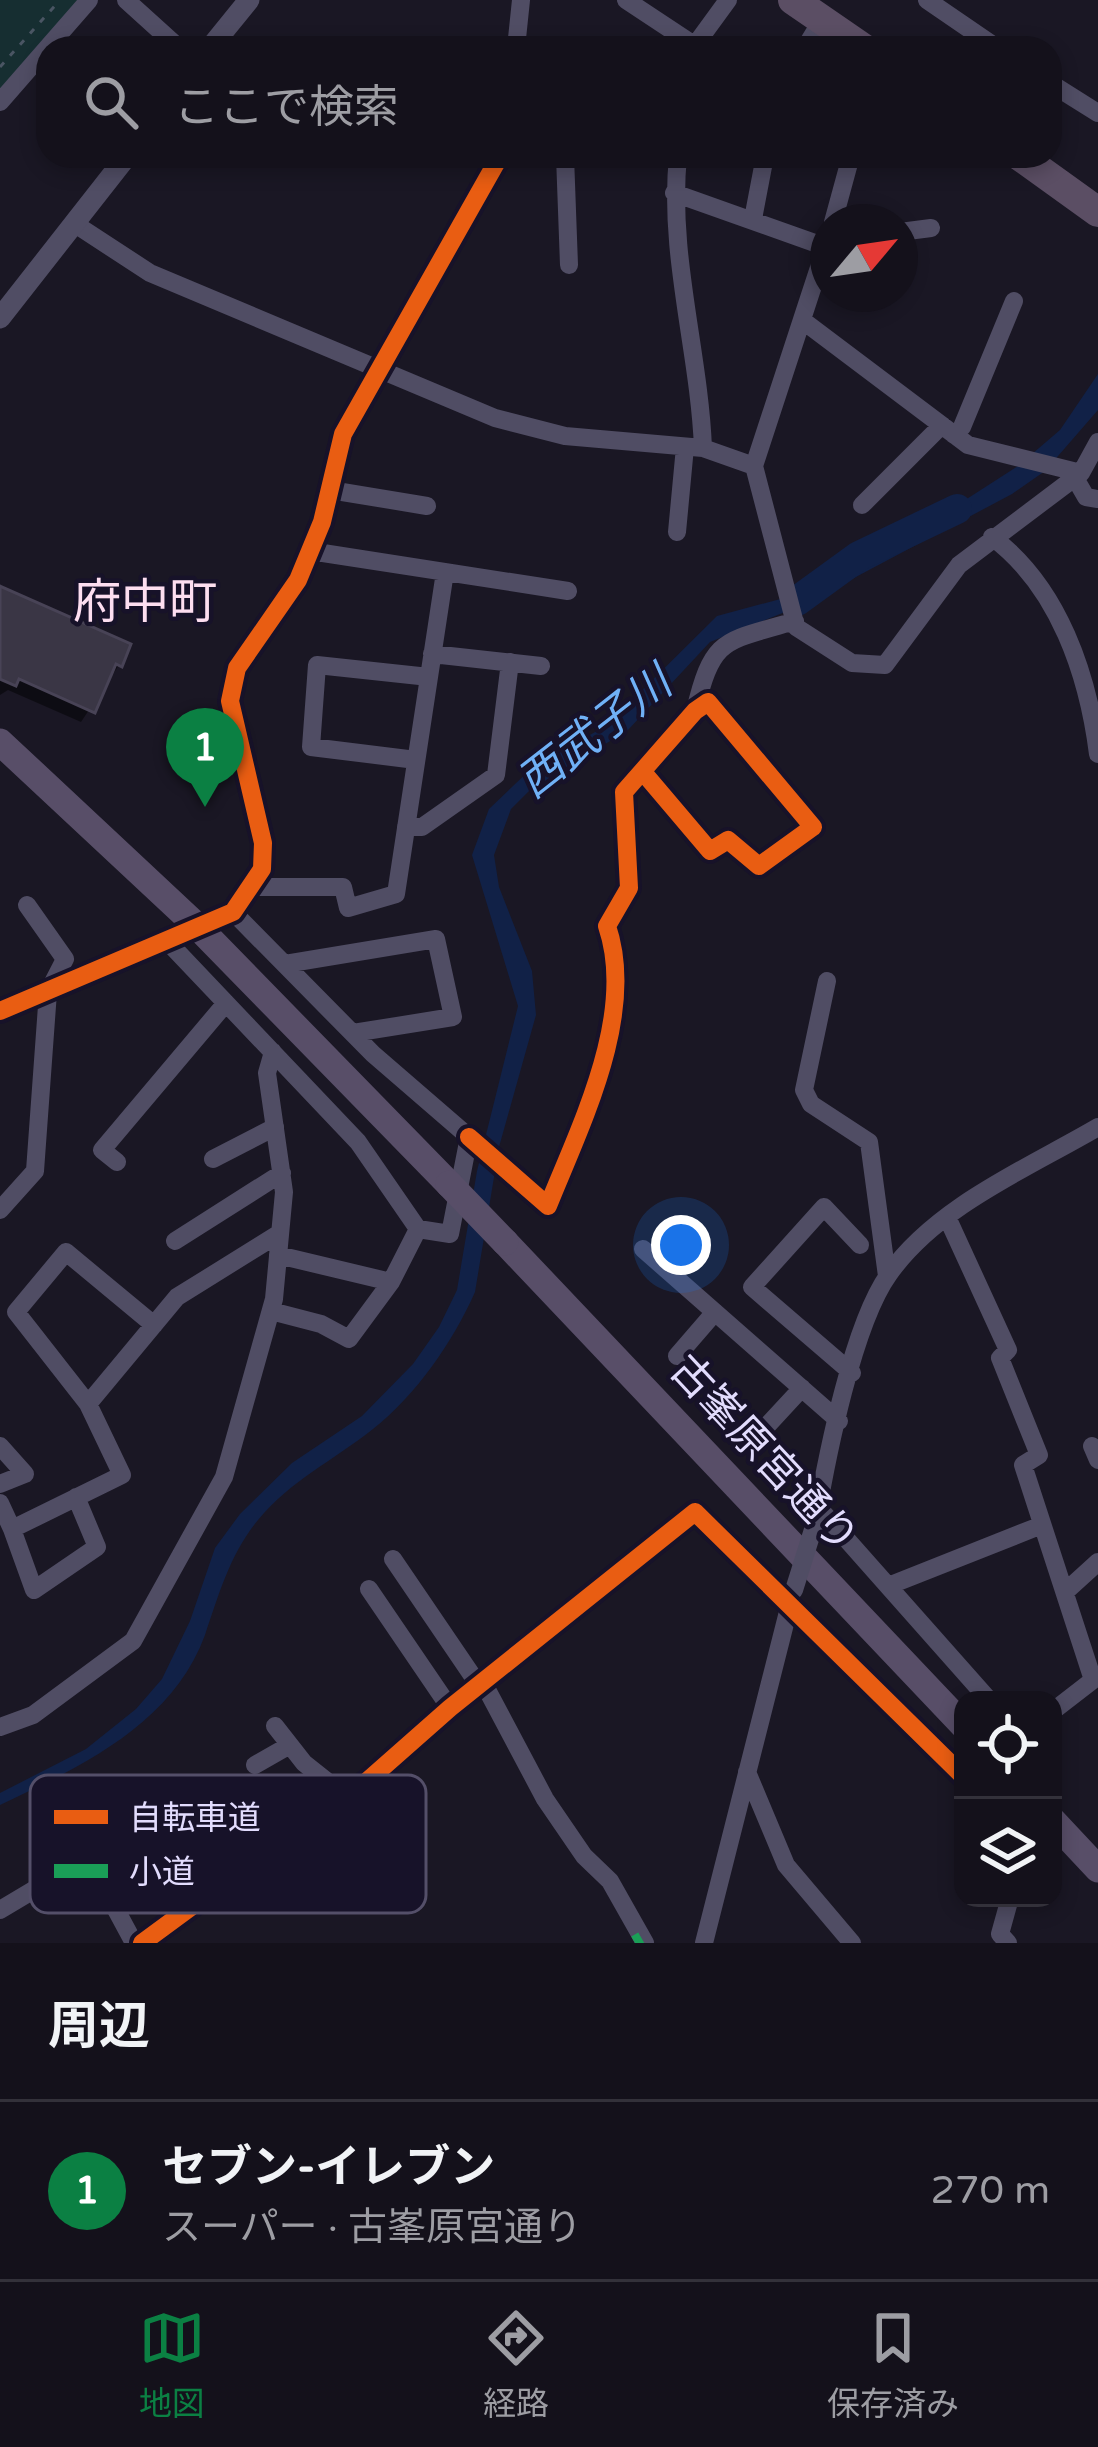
<!DOCTYPE html>
<html lang="ja">
<head>
<meta charset="utf-8">
<style>
	body { margin:0; font-family:"Varela Round","Noto Sans JP",sans-serif; background:#211f28; color:#f1f3f6 }
	.controls { position:absolute; right:36px; bottom:36px; display:grid; overflow:hidden; border-radius:24px; box-shadow:0 6px 18px #0003 }
	.controls button { width:108px; height:108px; display:grid; place-items:center; padding:0; border:0; border-bottom:3px solid #33313a; background:#14111b; color:#f1f3f6; font:60px sans-serif }
	.compass { position:absolute; left:810px; top:204px; width:108px; height:108px; border-radius:50%; background:#14111b; box-shadow:0 6px 18px #0003; rotate:61deg }
	.you { position:absolute; left:681px; top:1245px; width:42px; height:42px; margin:-30px; border:9px solid #fff; border-radius:50%; background:#1a73e8; box-shadow:0 0 0 18px #1a73e833 }
	.badge { display:grid; place-items:center; width:78px; height:78px; border-radius:50%; background:#0b8043; color:#fff; font-size:39px; font-weight:700 }
	.pin { position:absolute; translate:-50% -99px; filter:drop-shadow(0 3px 6px #0008) }
	.pin::after { content:''; position:absolute; top:63px; width:42px; height:36px; background:inherit; clip-path:polygon(0 0,100% 0,50% 100%) }
	.list { margin:0; padding:0; list-style:none }
	h2 { display:flex; justify-content:space-between; align-items:center; height:156px; margin:0; padding:0 48px; font-size:51px }
	h2 small { font-size:39px; font-weight:400; color:#9d9da3 }
	.list li { display:grid; grid-template-columns:78px 1fr auto; gap:36px; align-items:center; box-sizing:border-box; height:180px; padding:0 48px; border-top:3px solid #33313a }
	.list b { display:block; font-size:45px; white-space:nowrap }
	.list p { margin:0; font-size:39px; white-space:nowrap; color:#9d9da3 }
	.list em { font-size:39px; font-style:normal; color:#9d9da3 }
	.icon { flex:none; width:66px; height:66px; fill:none; stroke:currentColor; stroke-width:2; stroke-linecap:round; stroke-linejoin:round }
	.map { position:relative; flex:none; width:1098px; height:1943px; overflow:hidden }
	.search { position:absolute; background:#14111b; box-shadow:0 6px 18px #0003; left:36px; right:36px; top:36px; height:132px; display:flex; align-items:center; gap:30px; box-sizing:border-box; padding:0 42px; border-radius:36px; color:#9d9da3; font-size:45px }
	.sheet { height:336px; background:#14111b }
	nav { display:flex; justify-content:space-around; align-items:center; box-sizing:border-box; height:168px; border-top:3px solid #33313a; background:#14111b; font-size:33px; color:#9d9da3 }
	nav a { display:grid; justify-items:center; gap:6px }
	nav .on { color:#0b8043 }
	.map>svg:first-child { display:block }
	.green { fill:#162e31 }
	.water { fill:#112147 }
	.shadow { fill:#0007 }
	.lines { fill:none; stroke-linecap:round; stroke-linejoin:round }
	.river { stroke:#112147; stroke-width:30 }
	.building { fill:#3a3645; stroke:#484356; stroke-width:3 }
	.path { stroke:#4a5563; stroke-width:3; stroke-dasharray:6 9; stroke-linecap:butt }
	.minor { stroke:#504d64; stroke-width:18 }
	.tertiary { stroke:#504d64; stroke-width:21 }
	.primary { stroke:#584e68; stroke-width:27 }
	.trunk { stroke:#5b4e64; stroke-width:30 }
	.minor-bridge { stroke:#504d64; stroke-width:18 }
	.primary-bridge { stroke:#584e68; stroke-width:27 }
	.quiet { stroke:#1a9f57; stroke-width:15; stroke-dasharray:30 15; stroke-linecap:butt }
	.cycleway-casing { stroke:#171229; stroke-width:26 }
	.cycleway { stroke:#e95d12; stroke-width:18 }
	.labels { text-anchor:middle; dominant-baseline:central; stroke-width:9; stroke-linejoin:round; paint-order:stroke }
	.street-label { font-size:42px; fill:#e2dcfd; stroke:#171229 }
	.water-label { font-size:45px; font-style:italic; fill:#70b1f7; stroke:#171229 }
	.quarter-label { font-size:48px; fill:#fddef0; stroke:#171229 }
	.key { fill:#171229; stroke:#544f69; stroke-width:3 }
	.key-label { font-size:33px; fill:#e2dcfd }
</style>
</head>
<body>
<div class="map">
<svg width="1098" height="1943" viewBox="0 0 1098 1943">
	<rect width="100%" height="100%" fill="#1a1724"/>
	<path class="green" d="M 0,0 L 82,0 L 0,89 Z"/>
	<path class="water" d="M 1098,374 L 1098,410 L 1045,471 L 1012,494 L 805,604 L 710,642 L 628,730 L 529,791 L 511,809 L 494,855 L 499,887 L 532,971 L 536,1015 L 499,1147 L 475,1292 C 453,1342 416,1395 373,1429 C 334,1460 290,1481 258,1520 C 230,1554 219,1594 205,1635 C 172,1725 80,1767 0,1805 L 0,1793 L 86,1749 L 136,1709 L 162,1679 L 190,1621 L 215,1548 L 240,1514 L 292,1463 L 362,1416 L 413,1364 L 439,1327 L 457,1290 L 477,1171 L 518,1006 L 472,855 L 489,809 L 534,766 L 606,726 L 717,616 L 810,591 L 837,577 L 859,556 L 903,540 L 1018,466 L 1060,430 Z"/>
	<path class="shadow" d="M 0,589 L 119,665 L 81,722 L 8,690 L 0,695 Z"/>
	<g class="lines">
		<path class="river" d="M 797,601 L 859,556 L 957,509"/>
	</g>
	<path class="building" d="M 0,586 L 131,644 L 122,667 L 116,664 L 95,713 L 19,679 L 16,686 L 0,679 Z"/>
	<g class="lines">
		<path class="path" d="M 0,67 L 60,0"/>
		<path class="minor" d="M 126,0 L 179,48
			M 626,0 L 694,45
			M 927,0 L 997,48
			M 516,48 L 521,0
			M 693,48 L 728,0
			M 805,48 L 822,20
			M 1050,83 L 1098,113
			M 0,102 L 89,0
			M 565,156 L 569,265
			M 678,156 C 668,255 699,350 703,448
			M 674,193 L 826,247
			M 753,219 L 765,156
			M 833,222 L 851,156
			M 75,224 L 150,273 L 495,418 L 565,436 L 703,448 L 754,466
			M 900,232 L 931,228
			M 828,240 L 754,466 L 796,627 L 852,663 L 885,665 L 959,565 L 1081,473 L 1098,442
			M 802,320 L 968,445 L 1081,473
			M 954,435 L 962,427 L 1014,301
			M 1075,478 L 1086,497 L 1098,499
			M 330,490 L 427,506
			M 862,505 L 942,425
			M 677,532 L 685,447
			M 992,537 C 1059,587 1088,675 1098,754
			M 310,551 L 568,591
			M 432,654 L 541,666
			M 695,711 C 713,635 725,642 795,621
			M 416,760 L 311,747 L 317,665 L 429,677
			M 406,827 L 422,827 L 496,775 L 510,662
			M 253,887 L 343,887 L 348,908 L 396,894 L 445,572
			M 168,942 L 358,1142 L 418,1229 L 450,1234 L 469,1137 L 373,1054 L 233,912
			M 285,964 L 436,939 L 453,1017 L 353,1033
			M 827,981 L 804,1090 L 811,1104 L 869,1142 L 887,1276
			M 0,1011 L 233,912 L 262,869 L 263,843 L 230,701 L 237,668 L 298,580 L 322,522 L 343,434 L 500,156
			M 469,1137 L 548,1206 C 581,1124 637,1014 607,926 L 629,888 L 624,792 L 695,711 L 708,702 L 813,827 L 759,866 L 728,840 L 710,851 L 643,772
			M 213,1159 L 275,1127
			M 117,1162 L 102,1150 L 226,1003
			M 0,1210 L 35,1171 L 48,992 L 65,959 L 27,905
			M 947,1217 L 1008,1350 L 1000,1358 L 1039,1455 L 1023,1465 L 1093,1680 L 1053,1711
			M 175,1241 L 282,1173
			M 643,1249 L 839,1421
			M 278,1255 L 391,1282
			M 271,1311 L 321,1324 L 349,1339 L 391,1282 L 418,1229
			M 677,1356 L 715,1312
			M 852,1373 L 752,1287 L 824,1207 L 860,1245
			M 88,1404 L 16,1312 L 66,1252 L 154,1325
			M 752,1442 L 802,1388
			M 0,1446 L 25,1474 L 0,1484
			M 1092,1446 L 1098,1460
			M 0,1503 L 12,1529 L 122,1475 L 88,1404 L 177,1297 L 280,1233
			M 818,1507 L 989,1700
			M 816,1520 C 827,1456 853,1324 889,1274 C 937,1206 1028,1168 1098,1127
			M 12,1529 L 34,1590 L 97,1547 L 76,1497
			M 393,1559 L 480,1687
			M 888,1586 L 1042,1525
			M 369,1589 L 450,1708
			M 1065,1592 L 1098,1562
			M 484,1684 L 545,1799 L 584,1856 L 610,1881 L 645,1943
			M 275,1726 L 304,1763 L 348,1798
			M 0,1727 L 33,1715 L 133,1641 L 224,1477 L 274,1299 L 284,1192 L 267,1073 L 273,1052
			M 255,1765 L 290,1745
			M 747,1772 L 786,1865 L 852,1943
			M 85,1852 L 134,1943
			M 0,1910 L 52,1879
			M 142,1943 L 282,1840 L 348,1798 L 450,1708 L 695,1512 L 963,1776
			M 704,1943 L 791,1600
			M 1008,1943 L 1000,1934 L 1010,1898"/>
		<path class="tertiary" d="M 210,48 L 249,0
			M 0,318 L 127,156"/>
		<path class="primary" d="M 0,742 L 198,927 L 449,1184
			M 505,1242 L 963,1725
			M 1053,1821 L 1098,1869"/>
		<path class="trunk" d="M 793,0 L 863,48
			M 1020,156 L 1098,212"/>
		<path class="minor-bridge" d="M 794,1590 L 816,1520"/>
		<path class="primary-bridge" d="M 449,1184 L 505,1242"/>
		<path class="quiet" d="M 635,1943 L 642,1939"/>
		<g class="cycleway-casing">
			<path id="cycleway" d="M 0,1011 L 233,912 L 262,869 L 263,843 L 230,701 L 237,668 L 298,580 L 322,522 L 343,434 L 500,156
				M 469,1137 L 548,1206 C 581,1124 637,1014 607,926 L 629,888 L 624,792 L 695,711 L 708,702 L 813,827 L 759,866 L 728,840 L 710,851 L 643,772
				M 142,1943 L 282,1840 L 348,1798 L 450,1708 L 695,1512 L 963,1776"/>
		</g>
		<use href="#cycleway" class="cycleway"/>
	</g>
	<g class="labels">
		<g class="street-label">
			<text transform="translate(764 1454) rotate(47)">古峯原宮通り</text>
		</g>
		<g class="water-label">
			<text transform="translate(595 733) rotate(-38)">西武子川</text>
		</g>
		<g class="quarter-label">
			<text x="145" y="603">府中町</text>
		</g>
	</g>
	<rect x="30" y="1775" width="396" height="138" rx="18" class="key"/>
	<rect x="54" y="1810" width="54" height="14" fill="#e95d12"/>
	<rect x="54" y="1864" width="54" height="14" fill="#1a9f57"/>
	<g class="key-label">
		<text x="129" y="1829">自転車道</text>
		<text x="129" y="1883">小道</text>
	</g>
</svg>
<div class="controls">
<button><svg class="icon" aria-label="locate" viewBox="0 0 24 24"><circle cx="12" cy="12" r="6"/><path d="M12 2v4M12 18v4M2 12h4M18 12h4"/></svg></button>
<button><svg class="icon" aria-label="layers" viewBox="0 0 24 24"><path d="M12 4l9 5-9 5-9-5zM3 14l9 5 9-5"/></svg></button>
</div>
<svg class="compass" viewBox="-18 -18 36 36"><path d="M0-13l5 13h-10z" fill="#e53935"/><path d="M0 13l5-13h-10z" fill="#9d9da3"/></svg>
<div class="you"></div>
<div class="pin badge" style="left:205px;top:807px">1</div>
<div class="search"><svg class="icon" aria-label="search" viewBox="0 0 24 24"><circle cx="10" cy="10" r="6"/><path d="M15 15l6 6"/></svg>ここで検索</div>
</div>
<section class="sheet">
<h2>周辺<small></small></h2>
<ul class="list">
<li><span class="badge">1</span><div><b>セブン-イレブン</b><p>スーパー · 古峯原宮通り</p></div><em>270 m</em></li>
</ul>
</section>
<nav>
<a class="on"><svg class="icon" aria-label="map" viewBox="0 0 24 24"><path d="M3 6l6-2 6 2 6-2v14l-6 2-6-2-6 2zM9 4v14M15 6v14"/></svg>地図</a>
<a><svg class="icon" aria-label="directions" viewBox="0 0 24 24"><path d="M12 3l9 9-9 9-9-9zM9 14v-3h6M13 9l2 2-2 2"/></svg>経路</a>
<a><svg class="icon" aria-label="saved" viewBox="0 0 24 24"><path d="M7 4h10v16l-5-4-5 4z"/></svg>保存済み</a>
</nav>
</body>
</html>
